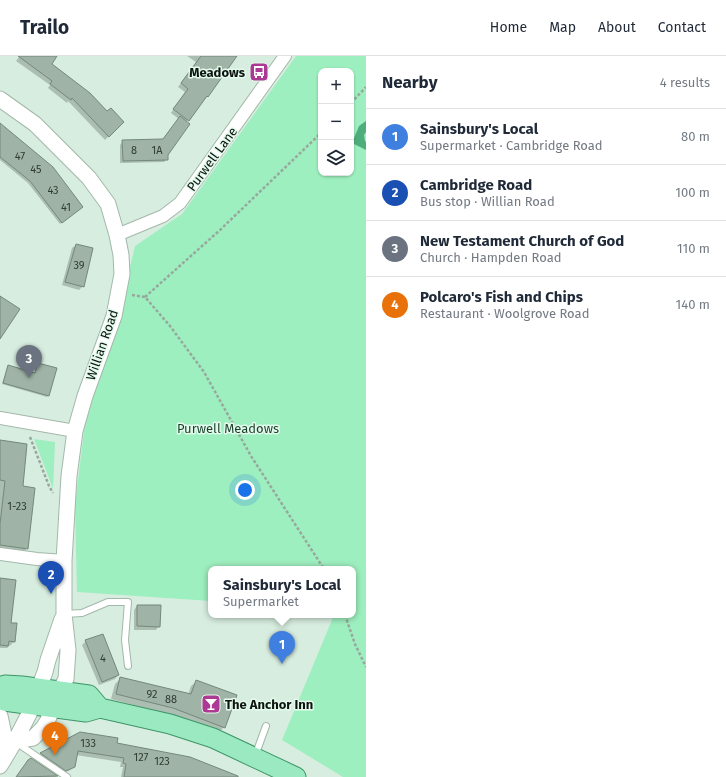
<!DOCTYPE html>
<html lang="en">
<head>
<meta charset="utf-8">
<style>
	body { margin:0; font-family:"Fira Sans",sans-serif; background:#f2f2f3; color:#1f2937 }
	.controls { position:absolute; right:12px; top:12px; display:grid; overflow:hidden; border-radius:8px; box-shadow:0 1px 3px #0004 }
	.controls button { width:36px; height:36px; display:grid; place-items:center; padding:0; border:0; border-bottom:1px solid #e0e1e3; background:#fff; color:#1f2937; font:20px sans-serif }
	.you { position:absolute; left:245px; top:434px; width:14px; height:14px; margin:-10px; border:3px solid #fff; border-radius:50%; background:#1a73e8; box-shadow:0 0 0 6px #1a73e833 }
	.badge { display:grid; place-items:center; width:26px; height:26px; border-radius:50%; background:#1a73e8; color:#fff; font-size:13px; font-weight:700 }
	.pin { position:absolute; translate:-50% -33px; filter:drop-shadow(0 1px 2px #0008) }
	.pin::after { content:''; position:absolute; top:21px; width:14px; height:12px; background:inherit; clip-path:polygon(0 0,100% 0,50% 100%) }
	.popup { position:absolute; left:208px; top:510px; width:148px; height:52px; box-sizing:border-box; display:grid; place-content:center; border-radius:8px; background:#fff; filter:drop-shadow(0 1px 3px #0005); font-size:13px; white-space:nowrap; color:#747a83 }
	.popup b { font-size:15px; color:#1f2937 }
	.popup::after { content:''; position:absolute; left:50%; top:100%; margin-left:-8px; border:8px solid transparent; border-top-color:#fff }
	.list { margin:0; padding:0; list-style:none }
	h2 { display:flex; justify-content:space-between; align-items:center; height:52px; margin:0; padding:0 16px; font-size:17px }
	h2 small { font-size:13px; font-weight:400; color:#747a83 }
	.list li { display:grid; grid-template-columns:26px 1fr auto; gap:12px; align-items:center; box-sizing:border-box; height:56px; padding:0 16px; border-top:1px solid #e0e1e3 }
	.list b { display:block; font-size:15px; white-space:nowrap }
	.list p { margin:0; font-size:13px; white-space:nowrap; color:#747a83 }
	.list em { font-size:13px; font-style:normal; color:#747a83 }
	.icon { flex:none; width:22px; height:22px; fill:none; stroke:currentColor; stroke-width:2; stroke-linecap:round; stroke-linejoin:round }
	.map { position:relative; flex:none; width:366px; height:721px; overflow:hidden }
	header { display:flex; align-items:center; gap:24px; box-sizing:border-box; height:56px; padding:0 20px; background:#fff; border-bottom:1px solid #e0e1e3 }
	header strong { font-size:19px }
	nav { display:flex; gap:22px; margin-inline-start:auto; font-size:14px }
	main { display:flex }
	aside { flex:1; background:#fff }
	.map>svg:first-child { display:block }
	.green { fill:#9eefbf; fill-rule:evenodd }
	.water { fill:#4eae7b }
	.shadow { fill:#0003 }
	.building { fill:#9fb4a7; stroke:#74887b }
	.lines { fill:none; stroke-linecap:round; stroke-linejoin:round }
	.service-casing { stroke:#a3b8aa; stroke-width:8 }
	.minor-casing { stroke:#a3b8aa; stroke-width:14 }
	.tertiary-casing { stroke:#a3b8aa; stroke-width:17 }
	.primary-casing { stroke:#3d9567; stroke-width:21 }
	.path { stroke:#97a89d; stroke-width:2.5; stroke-dasharray:3 2; stroke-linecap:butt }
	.service { stroke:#fff; stroke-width:6 }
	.minor { stroke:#fff; stroke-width:12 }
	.tertiary { stroke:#fff; stroke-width:15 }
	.primary { stroke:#9ae9c1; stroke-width:19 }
	.labels { text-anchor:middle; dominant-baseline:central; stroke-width:3; stroke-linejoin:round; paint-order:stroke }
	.number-label { font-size:11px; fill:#313c35 }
	.poi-label { font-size:13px; font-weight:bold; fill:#0c140f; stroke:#e4faec; text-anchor:end }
	.street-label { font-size:13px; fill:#0c140f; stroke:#e4faec }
	.park-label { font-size:13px; fill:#173f2a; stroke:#e4faec }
</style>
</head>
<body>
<header>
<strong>Trailo</strong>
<nav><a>Home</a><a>Map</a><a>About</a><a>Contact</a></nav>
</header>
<main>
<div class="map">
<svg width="366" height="721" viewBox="0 0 366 721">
	<rect width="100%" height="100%" fill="#d7eddf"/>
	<path class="green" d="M 296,0 L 366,0 L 366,721 L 343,721 L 282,684 L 334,559 L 353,559 L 353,513 L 211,513 L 211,545 L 77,536 L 75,449 L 85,367 L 117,268 L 129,215 L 135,190 L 182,158 ZM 321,15 L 351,15 L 351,117 L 321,117 Z
		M 34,383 L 55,386 L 53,433 Z"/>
	<path class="water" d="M 366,65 L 366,76 L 364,79 L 365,85 L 366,86 L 366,94 L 352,87 L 359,70 Z"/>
	<path class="shadow" d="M 20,0 L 46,0 L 50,8 L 107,57 L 123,66 L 105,84 L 68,45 L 67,47 L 48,32 L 50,29 L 16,5 Z
		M 187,0 L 235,0 L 207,40 L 186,66 L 167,98 L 167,103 L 164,106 L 120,107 L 120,89 L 123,85 L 163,84 L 179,63 L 171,57 L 185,36 L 178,31 L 196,6 Z
		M 0,69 L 81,152 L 60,168 L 28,127 L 0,104 Z
		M 76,189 L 83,230 L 79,234 L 62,229 L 72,192 Z
		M 38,308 L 48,339 L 47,341 L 2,328 L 7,312 L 8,310 L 34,318 L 36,309 Z
		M 0,385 L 21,431 L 27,492 L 22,498 L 0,495 Z
		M 0,523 L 14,586 L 7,592 L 0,592 Z
		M 137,550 L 159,570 L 156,574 L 134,574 L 134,554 Z
		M 86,585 L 118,619 L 115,623 L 99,629 L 82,589 Z
		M 121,622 L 188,639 L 191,630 L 197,625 L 224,671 L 218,677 L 167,658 L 111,643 L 115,628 Z
		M 81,677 L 116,688 L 190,702 L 239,721 L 121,721 L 123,711 L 120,711 L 121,706 L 76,699 L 74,710 L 70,714 L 61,718 L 37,702 L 41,698 Z
		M 31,703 L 57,721 L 16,721 L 25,709 Z"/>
	<path class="building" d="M 18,0 L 57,0 L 52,8 L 90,37 L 107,55 L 111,52 L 124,66 L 109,81 L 72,42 L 71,44 L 50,28 L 52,25 Z
		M 201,0 L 237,0 L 208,41 L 207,40 L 189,65 L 173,53 L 188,33 L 181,27 Z
		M 180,60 L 190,68 L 168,99 L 168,104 L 123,105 L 122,84 L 163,83 Z
		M 0,67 L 53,111 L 83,151 L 62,167 L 30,125 L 0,101 Z
		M 76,188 L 93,192 L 84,231 L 65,226 Z
		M 0,240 L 20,253 L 0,283 Z
		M 38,307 L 57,312 L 49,340 L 3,327 L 8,309 L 35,317 Z
		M 0,384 L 27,388 L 23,430 L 35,432 L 28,493 L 0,489 L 0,468 L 5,425 L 0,424 Z
		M 0,522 L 16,524 L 11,567 L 17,567 L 15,586 L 9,585 L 8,590 L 0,589 Z
		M 137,549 L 161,549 L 160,571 L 137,570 Z
		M 103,578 L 119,619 L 102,626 L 85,584 Z
		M 120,621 L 191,638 L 196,624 L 237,639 L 225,672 L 173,652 L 116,638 Z
		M 80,676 L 118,682 L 117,687 L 190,701 L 238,720 L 238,721 L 124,721 L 126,708 L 123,707 L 124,702 L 78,695 L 75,711 L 66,715 L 40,697 Z
		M 31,702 L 58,720 L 16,721 L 28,704 Z"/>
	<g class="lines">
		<g class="service-casing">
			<path id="service" d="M 64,558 L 82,557 L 108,546 L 128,546 L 125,584 L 128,610
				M 17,687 L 67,721
				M 255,700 L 266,670"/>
		</g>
		<g class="minor-casing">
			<path id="minor" d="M 117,179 L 163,160 L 180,147 L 285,0
				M 0,362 L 75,375
				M 0,498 L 37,503 L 64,505"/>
		</g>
		<g class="tertiary-casing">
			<path id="tertiary" d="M 0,43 L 35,68 L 89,122 L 108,148 L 117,179 L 121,199 L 122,218 L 114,260 L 85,340 L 75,375 L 69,420 L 64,505 L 64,558 L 68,594 L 66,623 L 60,634 L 47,666 L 43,672 L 33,682 L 15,685
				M 0,660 L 8,697
				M 0,710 L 15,685 L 29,658 L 45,616 L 48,604 L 62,563"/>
		</g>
		<g class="primary-casing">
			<path id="primary" d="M 0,631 L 5,629 L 22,630 L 89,639 L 100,652
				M 0,642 L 4,645 L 86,656 L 100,652 L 170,668 L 213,682 L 296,721"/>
		</g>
		<path class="path" d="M 351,47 L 366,31
			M 132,239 L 145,241 L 170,270 L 204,316 L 251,400 L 324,513
			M 145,241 L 220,174 L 321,77
			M 30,381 L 49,430 L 53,437
			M 345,559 L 355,588 L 366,611"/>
		<use href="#service" class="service"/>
		<use href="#minor" class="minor"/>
		<use href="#tertiary" class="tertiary"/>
		<use href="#primary" class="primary"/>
	</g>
	<defs>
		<g id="bus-square" transform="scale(1)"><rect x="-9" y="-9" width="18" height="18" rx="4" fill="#ac3993" stroke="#e4faec"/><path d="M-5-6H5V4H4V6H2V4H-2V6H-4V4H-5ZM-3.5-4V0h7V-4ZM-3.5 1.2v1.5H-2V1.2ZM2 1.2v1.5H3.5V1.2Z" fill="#fff"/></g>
		<g id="bar-square" transform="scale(1)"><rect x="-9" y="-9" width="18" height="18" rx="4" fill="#ac3993" stroke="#e4faec"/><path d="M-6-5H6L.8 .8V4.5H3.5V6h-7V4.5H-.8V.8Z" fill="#fff"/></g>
	</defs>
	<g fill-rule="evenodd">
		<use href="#bus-square" x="259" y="16"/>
		<use href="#bar-square" x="211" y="648"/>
	</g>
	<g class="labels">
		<g class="number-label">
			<text x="134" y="94">8</text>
			<text x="157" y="94">1A</text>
			<text x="20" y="100">47</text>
			<text x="36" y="113">45</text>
			<text x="53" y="134">43</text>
			<text x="66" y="151">41</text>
			<text x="79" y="209">39</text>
			<text x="17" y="450">1-23</text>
			<text x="103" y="602">4</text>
			<text x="152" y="638">92</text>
			<text x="171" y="643">88</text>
			<text x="88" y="687">133</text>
			<text x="141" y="701">127</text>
			<text x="162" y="705">123</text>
		</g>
		<g class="poi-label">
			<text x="245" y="16">Meadows</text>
			<text x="225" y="648" text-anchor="start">The Anchor Inn</text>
		</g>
		<g class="street-label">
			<text transform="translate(212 103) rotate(-54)">Purwell Lane</text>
			<text transform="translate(102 289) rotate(-71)">Willian Road</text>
		</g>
		<g class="park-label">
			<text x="228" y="372">Purwell Meadows</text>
		</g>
	</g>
</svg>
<div class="controls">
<button>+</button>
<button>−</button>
<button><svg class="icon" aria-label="layers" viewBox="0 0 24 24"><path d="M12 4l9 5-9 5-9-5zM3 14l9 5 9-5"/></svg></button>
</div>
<div class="you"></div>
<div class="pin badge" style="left:282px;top:608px;background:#3f7fe0">1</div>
<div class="popup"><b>Sainsbury's Local</b>Supermarket</div>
<div class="pin badge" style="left:51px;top:538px;background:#1a4fb4">2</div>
<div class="pin badge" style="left:29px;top:322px;background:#6b7280">3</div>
<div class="pin badge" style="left:55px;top:699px;background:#e8710a">4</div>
</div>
<aside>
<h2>Nearby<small>4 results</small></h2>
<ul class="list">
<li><span class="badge" style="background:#3f7fe0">1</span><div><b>Sainsbury's Local</b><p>Supermarket · Cambridge Road</p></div><em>80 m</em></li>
<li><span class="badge" style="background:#1a4fb4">2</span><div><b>Cambridge Road</b><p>Bus stop · Willian Road</p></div><em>100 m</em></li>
<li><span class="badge" style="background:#6b7280">3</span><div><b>New Testament Church of God</b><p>Church · Hampden Road</p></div><em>110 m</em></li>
<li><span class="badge" style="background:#e8710a">4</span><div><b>Polcaro's Fish and Chips</b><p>Restaurant · Woolgrove Road</p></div><em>140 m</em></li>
</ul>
</aside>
</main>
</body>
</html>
